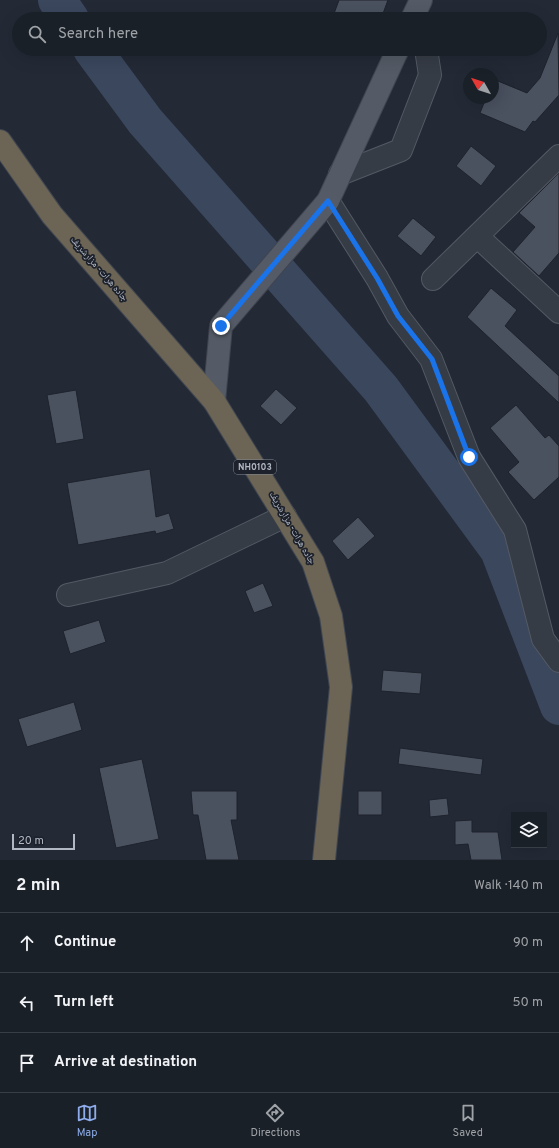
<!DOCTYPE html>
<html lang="en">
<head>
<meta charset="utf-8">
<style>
	body { margin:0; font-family:Overpass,"Noto Naskh Arabic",sans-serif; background:#232830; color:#f1f3f6 }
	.controls { position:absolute; right:12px; bottom:12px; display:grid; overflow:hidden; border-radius:0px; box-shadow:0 4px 16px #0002 }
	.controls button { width:36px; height:36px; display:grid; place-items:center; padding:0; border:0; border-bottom:1px solid #383e45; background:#1a2028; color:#f1f3f6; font:20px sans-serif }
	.compass { position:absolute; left:463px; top:68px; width:36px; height:36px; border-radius:50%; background:#1a2028; box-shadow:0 4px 16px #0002; rotate:309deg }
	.scale { position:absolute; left:12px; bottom:10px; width:63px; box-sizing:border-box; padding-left:4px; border:2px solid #b1b7c3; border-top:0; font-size:11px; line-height:14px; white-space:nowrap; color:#b1b7c3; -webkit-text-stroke:3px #1c212b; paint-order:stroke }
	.stop { position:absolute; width:12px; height:12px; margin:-9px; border:3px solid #1a73e8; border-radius:50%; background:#fff }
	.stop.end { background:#1a73e8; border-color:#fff; box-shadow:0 1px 4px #0008 }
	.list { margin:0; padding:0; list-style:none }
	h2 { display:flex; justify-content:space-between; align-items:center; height:52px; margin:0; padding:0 16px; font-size:17px }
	h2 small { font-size:13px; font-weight:400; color:#9fa3a8 }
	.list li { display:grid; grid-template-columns:26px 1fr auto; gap:12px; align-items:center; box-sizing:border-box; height:60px; padding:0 16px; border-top:1px solid #383e45 }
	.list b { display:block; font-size:15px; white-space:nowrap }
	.list em { font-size:13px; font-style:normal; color:#9fa3a8 }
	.icon { flex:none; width:22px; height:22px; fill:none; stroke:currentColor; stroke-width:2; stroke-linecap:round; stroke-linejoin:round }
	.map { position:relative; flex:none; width:559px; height:860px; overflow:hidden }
	.search { position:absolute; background:#1a2028; box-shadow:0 4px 16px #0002; left:12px; right:12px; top:12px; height:44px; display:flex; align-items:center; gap:10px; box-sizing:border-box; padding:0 14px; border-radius:22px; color:#9fa3a8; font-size:15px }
	.sheet { height:232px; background:#1a2028 }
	nav { display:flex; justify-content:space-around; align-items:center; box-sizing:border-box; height:56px; border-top:1px solid #383e45; background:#1a2028; font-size:11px; color:#9fa3a8 }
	nav a { display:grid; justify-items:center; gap:2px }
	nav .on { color:#8eaceb }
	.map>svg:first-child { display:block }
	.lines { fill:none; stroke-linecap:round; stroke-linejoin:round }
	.river { stroke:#3a475d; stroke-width:38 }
	.building { fill:#4a515f; stroke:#1e232d }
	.minor-casing { stroke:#545a64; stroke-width:24 }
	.major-casing { stroke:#404550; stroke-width:24 }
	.highway-casing { stroke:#414751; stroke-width:24 }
	.minor { stroke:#363c46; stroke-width:22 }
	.major { stroke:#545b66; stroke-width:22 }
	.highway { stroke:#6c6454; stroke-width:22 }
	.route { stroke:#1a73e8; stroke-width:5 }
	.labels { text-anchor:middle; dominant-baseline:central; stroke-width:3.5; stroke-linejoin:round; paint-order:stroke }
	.shield { fill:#1c212b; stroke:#848a95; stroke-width:1 }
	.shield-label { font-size:9px; font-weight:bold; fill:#b1b7c3 }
	.street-label { font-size:10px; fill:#b1b7c3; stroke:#1c212b }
</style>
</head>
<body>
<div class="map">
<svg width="559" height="860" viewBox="0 0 559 860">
	<rect width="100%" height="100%" fill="#232a36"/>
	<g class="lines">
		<path class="river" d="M 57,0 L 70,19
			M 92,49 L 145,121 L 381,389 L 499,550 L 559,706"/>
	</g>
	<path class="building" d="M 339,0 L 388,0 L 381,19 L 332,19 Z
		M 558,33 L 559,95 L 535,122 L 533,121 L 525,132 L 480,113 L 486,98 L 493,98 L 493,79 L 527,93 L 540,78 Z
		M 471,146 L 496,166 L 481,186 L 456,166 Z
		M 559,173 L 559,253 L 539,276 L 513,252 L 535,227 L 519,213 Z
		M 413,218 L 436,237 L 421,256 L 397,236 Z
		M 491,288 L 517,310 L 505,326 L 559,376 L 559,403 L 467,317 Z
		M 276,389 L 297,408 L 281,425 L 260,406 Z
		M 76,390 L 84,439 L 56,444 L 47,395 Z
		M 516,405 L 545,438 L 549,435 L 559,446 L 559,477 L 534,500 L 508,472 L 519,462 L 490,428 Z
		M 150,469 L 156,517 L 169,513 L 174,529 L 156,534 L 155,531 L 78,545 L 67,483 Z
		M 358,517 L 375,536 L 348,560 L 332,541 Z
		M 263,583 L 273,606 L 254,613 L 245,591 Z
		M 99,620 L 106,642 L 70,654 L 63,631 Z
		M 383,670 L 422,673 L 420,694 L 381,691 Z
		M 74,702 L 82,730 L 27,747 L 18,719 Z
		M 400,748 L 483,759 L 481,775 L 398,764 Z
		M 142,759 L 159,839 L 116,848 L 99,768 Z
		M 191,791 L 237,791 L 237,820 L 231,820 L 239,860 L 206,860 L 198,815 L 193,815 Z
		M 358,791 L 382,791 L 382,815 L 358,815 Z
		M 447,798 L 449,815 L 430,817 L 429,800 Z
		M 472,820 L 472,832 L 498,832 L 502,860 L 471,860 L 468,844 L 455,845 L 455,821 Z"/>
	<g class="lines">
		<g class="minor-casing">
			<path id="minor" d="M 340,174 L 401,150 L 430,75 L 426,49
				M 328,201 L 377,278 L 398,316 L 431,359 L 469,457 L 515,530 L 543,639 L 559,661
				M 477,236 L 559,312
				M 433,279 L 559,156
				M 68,595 L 167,573 L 285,516"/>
		</g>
		<g class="major-casing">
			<path id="major" d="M 412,19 L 421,0
				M 214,401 L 221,326 L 328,201 L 398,49"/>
		</g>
		<g class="highway-casing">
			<path id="highway" d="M 0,141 L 52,215 L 214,401 L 313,562 L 331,616 L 341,687 L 324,860"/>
		</g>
		<use href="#minor" class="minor"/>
		<use href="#major" class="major"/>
		<use href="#highway" class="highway"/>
	</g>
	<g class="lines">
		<path class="route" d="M 221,326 L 328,201 L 377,278 L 398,316 L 432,359 L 469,457"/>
	</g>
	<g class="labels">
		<rect class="shield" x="234" y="460" width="42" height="14" rx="3"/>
		<g class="shield-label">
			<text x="255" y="467">NH0103</text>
		</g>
		<g class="street-label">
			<text transform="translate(99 269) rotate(49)">جاده هرات- مزارشریف</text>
			<text transform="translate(292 528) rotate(60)">جاده هرات- مزارشریف</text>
		</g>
	</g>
</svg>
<div class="controls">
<button><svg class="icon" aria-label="layers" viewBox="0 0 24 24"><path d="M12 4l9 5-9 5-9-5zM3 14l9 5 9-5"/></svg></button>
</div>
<svg class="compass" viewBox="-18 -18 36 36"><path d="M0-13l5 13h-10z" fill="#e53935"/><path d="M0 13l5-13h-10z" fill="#9fa3a8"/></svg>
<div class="scale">20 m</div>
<div class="stop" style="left:469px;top:457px"></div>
<div class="stop end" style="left:221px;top:326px"></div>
<div class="search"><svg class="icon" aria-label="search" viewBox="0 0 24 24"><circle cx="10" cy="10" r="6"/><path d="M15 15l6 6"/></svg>Search here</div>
</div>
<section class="sheet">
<h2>2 min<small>Walk · 140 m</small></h2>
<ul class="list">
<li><svg class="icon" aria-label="ahead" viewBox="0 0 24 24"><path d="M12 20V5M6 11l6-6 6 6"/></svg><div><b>Continue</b></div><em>90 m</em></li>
<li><svg class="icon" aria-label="left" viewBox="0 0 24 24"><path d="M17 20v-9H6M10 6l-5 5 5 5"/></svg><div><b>Turn left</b></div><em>50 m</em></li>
<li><svg class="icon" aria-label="arrive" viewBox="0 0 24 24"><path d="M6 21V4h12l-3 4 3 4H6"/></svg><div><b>Arrive at destination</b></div></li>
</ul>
</section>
<nav>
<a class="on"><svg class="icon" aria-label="map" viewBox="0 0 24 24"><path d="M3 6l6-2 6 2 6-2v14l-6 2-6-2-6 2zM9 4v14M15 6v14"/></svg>Map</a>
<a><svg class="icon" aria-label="directions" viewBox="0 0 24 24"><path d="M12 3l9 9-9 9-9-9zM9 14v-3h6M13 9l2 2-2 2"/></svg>Directions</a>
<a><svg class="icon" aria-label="saved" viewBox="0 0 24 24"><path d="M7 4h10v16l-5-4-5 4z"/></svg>Saved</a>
</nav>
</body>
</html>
